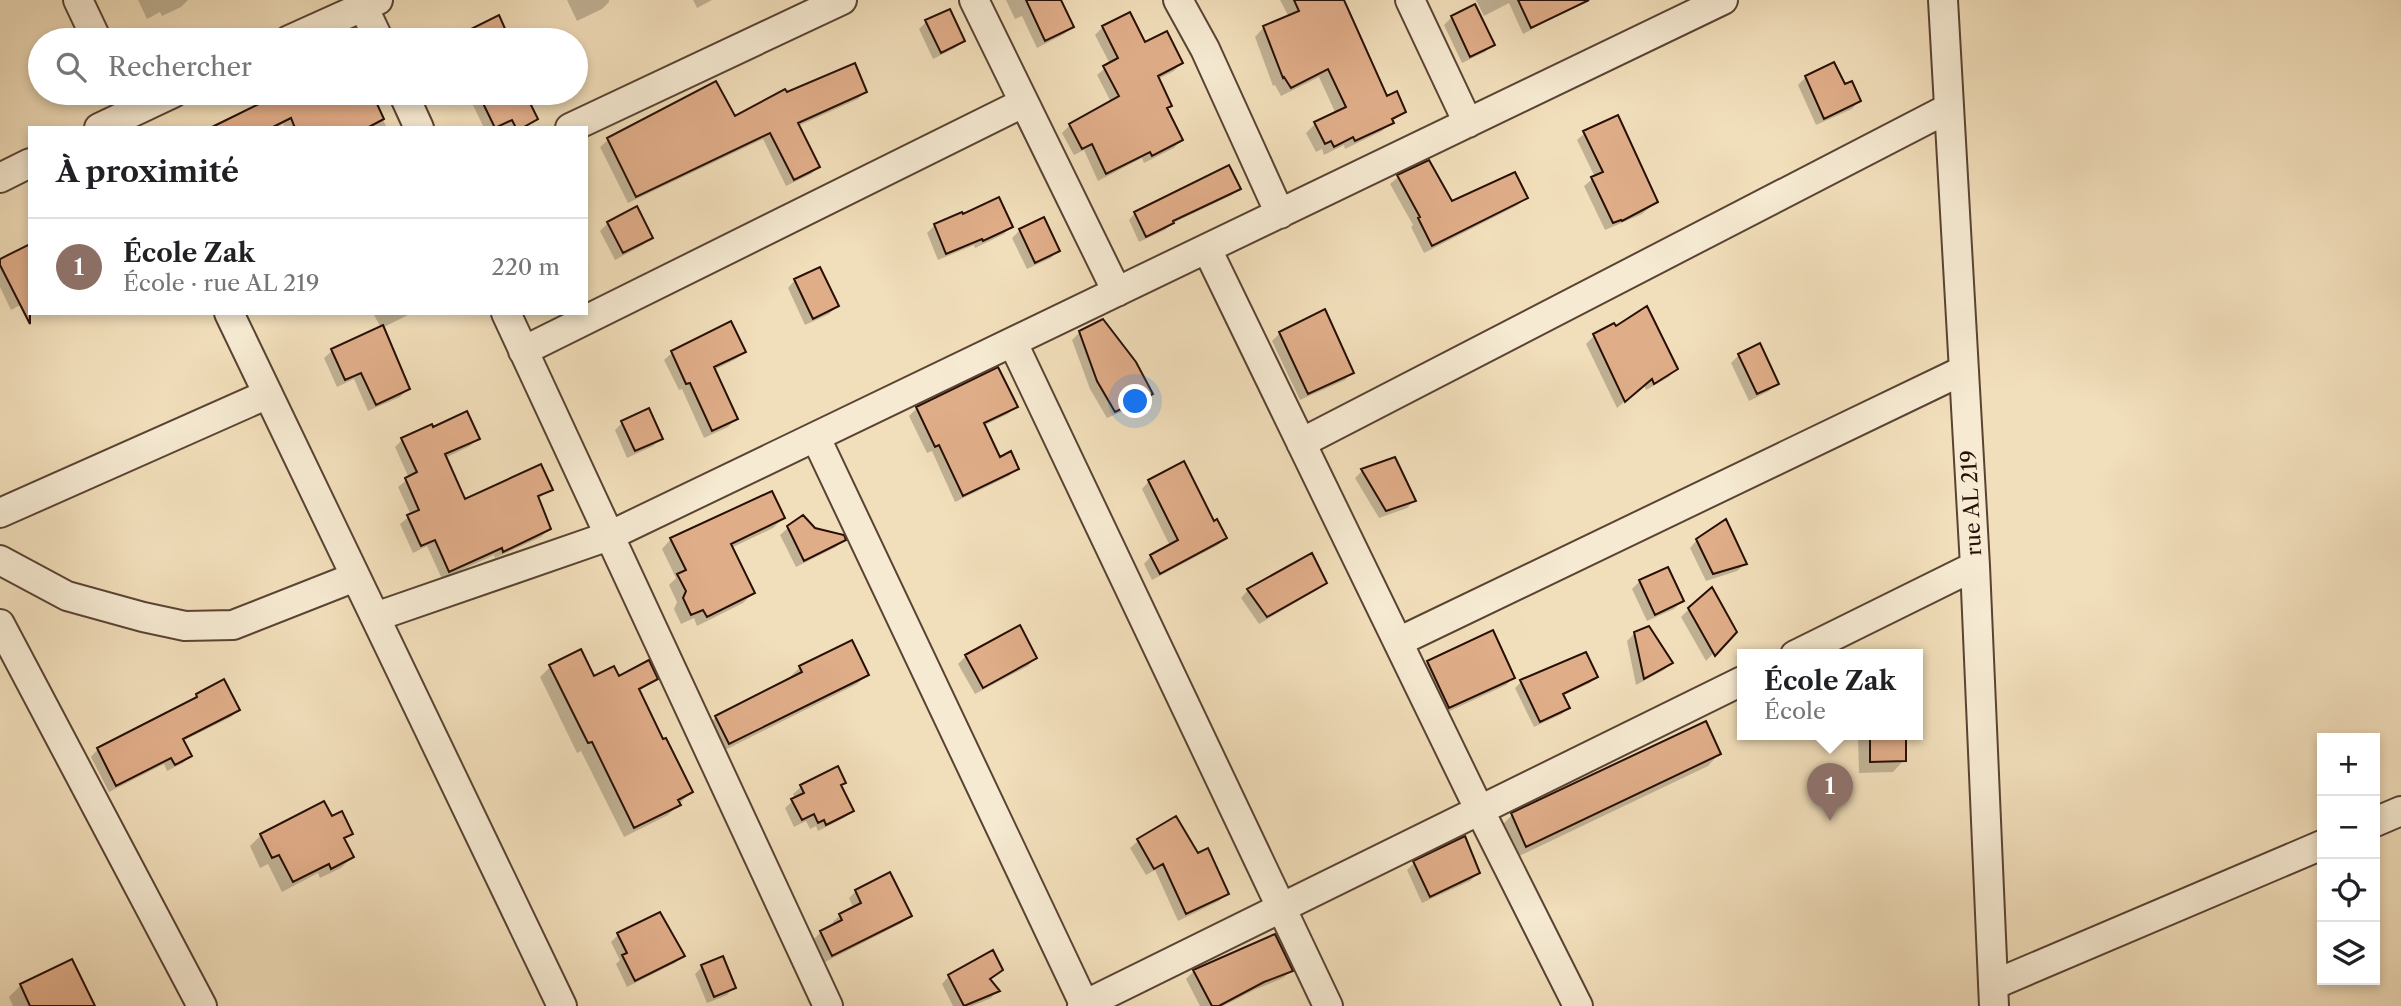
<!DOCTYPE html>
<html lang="fr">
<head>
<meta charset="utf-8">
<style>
	body { margin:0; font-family:"Libre Caslon Text",serif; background:#f6f6f6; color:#202124 }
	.controls { position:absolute; right:21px; bottom:21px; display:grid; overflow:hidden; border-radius:0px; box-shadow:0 4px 10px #0003 }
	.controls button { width:63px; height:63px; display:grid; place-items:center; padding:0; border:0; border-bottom:2px solid #e0e0e0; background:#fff; color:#202124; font:35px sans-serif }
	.you { position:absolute; left:1136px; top:402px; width:24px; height:24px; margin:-18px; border:5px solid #fff; border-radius:50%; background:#1a73e8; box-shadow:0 0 0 10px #1a73e833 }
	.badge { display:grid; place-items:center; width:46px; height:46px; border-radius:50%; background:#8f2418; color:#fff; font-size:23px; font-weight:700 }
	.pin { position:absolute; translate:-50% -58px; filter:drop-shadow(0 2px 4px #0008) }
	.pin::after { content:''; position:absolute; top:37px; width:24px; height:21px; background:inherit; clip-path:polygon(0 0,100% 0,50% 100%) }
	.popup { position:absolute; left:1737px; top:649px; width:186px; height:91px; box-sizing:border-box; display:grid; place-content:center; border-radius:0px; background:#fff; filter:drop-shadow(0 2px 5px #0005); font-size:23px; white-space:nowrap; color:#757577 }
	.popup b { font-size:26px; color:#202124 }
	.popup::after { content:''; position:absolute; left:50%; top:100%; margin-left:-14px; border:14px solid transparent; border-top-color:#fff }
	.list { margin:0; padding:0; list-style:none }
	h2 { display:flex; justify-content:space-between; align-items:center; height:91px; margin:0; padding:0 28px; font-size:30px }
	h2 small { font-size:23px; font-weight:400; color:#757577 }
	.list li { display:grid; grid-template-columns:46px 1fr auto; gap:21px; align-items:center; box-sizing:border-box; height:98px; padding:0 28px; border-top:2px solid #e0e0e0 }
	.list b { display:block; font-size:26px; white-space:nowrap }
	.list p { margin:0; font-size:23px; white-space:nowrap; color:#757577 }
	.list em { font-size:23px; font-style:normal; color:#757577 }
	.icon { flex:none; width:38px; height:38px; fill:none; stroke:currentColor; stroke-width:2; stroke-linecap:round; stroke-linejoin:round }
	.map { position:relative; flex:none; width:2401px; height:1006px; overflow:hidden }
	.search { position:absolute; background:#fff; box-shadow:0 4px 10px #0003; left:28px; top:28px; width:560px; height:77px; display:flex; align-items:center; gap:18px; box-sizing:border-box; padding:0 24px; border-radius:38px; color:#757577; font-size:26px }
	.panel { position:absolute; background:#fff; box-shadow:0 4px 10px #0003; left:28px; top:126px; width:560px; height:189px; border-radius:0px }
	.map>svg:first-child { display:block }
	.shadow { fill:#0003 }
	.building { fill:#e0ad89; stroke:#270f06; stroke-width:2 }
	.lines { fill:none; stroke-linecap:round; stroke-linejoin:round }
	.minor-casing { stroke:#5a4333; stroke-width:32 }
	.minor { stroke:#f6ead2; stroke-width:28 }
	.labels { text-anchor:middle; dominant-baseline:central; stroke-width:5; stroke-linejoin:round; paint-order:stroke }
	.street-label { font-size:21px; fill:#270f06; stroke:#f6ead2 }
</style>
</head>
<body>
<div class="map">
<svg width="2401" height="1006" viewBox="0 0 2401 1006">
	<rect width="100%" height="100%" fill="#f1deba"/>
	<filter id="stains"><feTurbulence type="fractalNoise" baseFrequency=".00286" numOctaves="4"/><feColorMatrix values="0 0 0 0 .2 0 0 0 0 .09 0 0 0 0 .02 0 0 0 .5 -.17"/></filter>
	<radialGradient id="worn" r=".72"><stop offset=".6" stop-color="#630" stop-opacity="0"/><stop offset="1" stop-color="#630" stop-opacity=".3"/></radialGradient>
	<path class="shadow" d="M 138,0 L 188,0 L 181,7 L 162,16 L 160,12 L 147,19 Z
		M 567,0 L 609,0 L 609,2 L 602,9 L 577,21 Z
		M 693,0 L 712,0 L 697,8 Z
		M 1006,0 L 1059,0 L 1072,27 L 1064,34 L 1037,48 L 1022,16 L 1015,19 Z
		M 1280,0 L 1342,0 L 1386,98 L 1404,111 L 1382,131 L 1345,149 L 1344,145 L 1324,155 L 1322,149 L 1316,152 L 1306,133 L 1315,124 L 1336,114 L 1319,77 L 1281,96 L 1275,85 L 1273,86 L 1255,37 L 1264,27 L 1289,17 Z
		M 1476,0 L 1586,0 L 1523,34 L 1509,3 L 1484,16 Z
		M 1129,14 L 1144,44 L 1181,63 L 1174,71 L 1158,79 L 1170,105 L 1166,109 L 1181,140 L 1174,148 L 1144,163 L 1142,158 L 1098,181 L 1084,150 L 1074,155 L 1062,133 L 1070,125 L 1111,102 L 1097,75 L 1110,64 L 1095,35 L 1103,27 Z
		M 1452,17 L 1493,44 L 1485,52 L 1462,63 L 1444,25 Z
		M 926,22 L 963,41 L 955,48 L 933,59 L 919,29 Z
		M 1833,65 L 1844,86 L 1859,101 L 1852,109 L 1816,125 L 1798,85 L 1806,77 Z
		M 715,84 L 734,118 L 786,95 L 865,92 L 858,99 L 798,126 L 818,167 L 811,174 L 786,186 L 763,139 L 628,203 L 600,147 L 608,140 Z
		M 278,93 L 350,93 L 357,108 L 373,100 L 387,128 L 285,128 L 283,124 L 276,128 L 216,128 L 272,99 Z
		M 467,93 L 523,93 L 536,119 L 526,128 L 484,128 Z
		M 1585,133 L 1656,202 L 1642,214 L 1605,230 L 1584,186 L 1595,177 L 1577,140 Z
		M 1398,177 L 1452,203 L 1526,197 L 1518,205 L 1424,253 L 1411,227 L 1413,225 L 1390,184 Z
		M 1239,189 L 1232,195 L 1171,224 L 1165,230 L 1139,242 L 1129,220 L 1135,213 Z
		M 636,209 L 651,238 L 643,245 L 615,260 L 600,231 L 608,223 Z
		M 935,225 L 1011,226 L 1004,234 L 975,248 L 974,245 L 938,260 L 927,233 Z
		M 1020,230 L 1058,251 L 1051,258 L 1027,269 L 1012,238 Z
		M 0,261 L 30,300 L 11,310 L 0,287 Z
		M 795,280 L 837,306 L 829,314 L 805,325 L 788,288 Z
		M 373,313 L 412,313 L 382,328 L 408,389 L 400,397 L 368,411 L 354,379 L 337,387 L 324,358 L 332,351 L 381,328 Z
		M 1613,325 L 1676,369 L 1669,377 L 1646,390 L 1644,385 L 1617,408 L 1586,344 L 1594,336 Z
		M 1080,332 L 1151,394 L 1144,402 L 1107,418 L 1090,389 L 1072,340 Z
		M 1280,333 L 1352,372 L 1345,380 L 1300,400 L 1272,341 Z
		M 744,352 L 736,359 L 714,370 L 736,419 L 728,427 L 704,438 L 682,389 L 679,390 L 664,360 L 672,353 Z
		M 1739,355 L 1777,383 L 1769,391 L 1749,401 L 1731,363 Z
		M 1015,407 L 1008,414 L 983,426 L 999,459 L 1017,468 L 1009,476 L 955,502 L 932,451 L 927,453 L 909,416 L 917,408 Z
		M 622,423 L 661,438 L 653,446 L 627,458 L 615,430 Z
		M 478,438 L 470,446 L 445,458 L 464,501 L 550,489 L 537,500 L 549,529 L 541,537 L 495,558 L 494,555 L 442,579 L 427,546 L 413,553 L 400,524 L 411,515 L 398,487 L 409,478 L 395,447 L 402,440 Z
		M 1362,471 L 1414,501 L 1407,508 L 1379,518 L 1355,478 Z
		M 1149,481 L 1213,523 L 1225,538 L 1218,545 L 1152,580 L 1144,564 L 1151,556 L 1170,546 L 1142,489 Z
		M 783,518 L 773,528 L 731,548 L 753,593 L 743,603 L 697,626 L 694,618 L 681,624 L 674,609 L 677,602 L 669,585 L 676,578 L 662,549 L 671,539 Z
		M 788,528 L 814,530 L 844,539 L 836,547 L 796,567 L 780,535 Z
		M 1697,540 L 1745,564 L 1737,571 L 1706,581 L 1690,548 Z
		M 1640,581 L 1682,601 L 1674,609 L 1647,621 L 1632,589 Z
		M 1325,582 L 1317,590 L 1259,624 L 1241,598 L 1248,590 Z
		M 1689,609 L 1734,632 L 1706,661 L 1681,617 Z
		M 1635,633 L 1671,663 L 1664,670 L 1636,685 L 1627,641 Z
		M 966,656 L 1035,658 L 1028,666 L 975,694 L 958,664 Z
		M 1428,662 L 1513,678 L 1506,685 L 1441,715 L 1421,670 Z
		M 550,667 L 593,679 L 656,678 L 638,692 L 662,741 L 691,792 L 668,815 L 624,837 L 581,751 L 577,753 L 540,677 Z
		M 800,667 L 867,675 L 857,684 L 719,753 L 707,727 L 716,717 L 791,679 L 790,677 Z
		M 1596,676 L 1590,683 L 1562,696 L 1568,708 L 1562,714 L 1534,727 L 1515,688 L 1521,682 Z
		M 197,696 L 238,710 L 231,717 L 183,741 L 190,756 L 183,763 L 167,771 L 164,764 L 109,792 L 91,757 L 98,749 L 189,703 Z
		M 1858,735 L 1904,735 L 1904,760 L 1893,772 L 1859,773 Z
		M 1719,754 L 1708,766 L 1515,858 L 1500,827 L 1512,815 Z
		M 837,768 L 844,782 L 840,786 L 852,811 L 844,818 L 818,831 L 816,826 L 810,829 L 806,821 L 794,827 L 785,808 L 795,799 L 793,794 L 801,787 Z
		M 331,818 L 351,833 L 344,841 L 352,857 L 341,868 L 320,878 L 318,873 L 282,892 L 268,864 L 260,868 L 250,846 L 261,835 Z
		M 1138,841 L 1198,855 L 1227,894 L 1219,901 L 1178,921 L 1155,870 L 1146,875 L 1130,848 Z
		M 1414,863 L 1478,873 L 1470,881 L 1422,903 L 1407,870 Z
		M 856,891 L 909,916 L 902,923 L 825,962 L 814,939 L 821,932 L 834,926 L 833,922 L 840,915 L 854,909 L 849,898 Z
		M 618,935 L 682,956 L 675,963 L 627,987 L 616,964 L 620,960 L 611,942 Z
		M 702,967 L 734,987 L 727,995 L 707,1003 L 695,974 Z
		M 1001,969 L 989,980 L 998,990 L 991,998 L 972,1006 L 953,1006 L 942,984 L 949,976 Z
		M 1194,971 L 1291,971 L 1283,978 L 1254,990 L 1223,1006 L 1200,1006 L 1186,979 Z
		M 21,985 L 93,1006 L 13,1006 L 9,997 Z"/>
	<path class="building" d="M 1026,0 L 1061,0 L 1074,27 L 1045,41 Z
		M 1294,0 L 1344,0 L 1387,96 L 1397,91 L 1406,112 L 1392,119 L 1394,123 L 1355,141 L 1353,137 L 1334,147 L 1331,141 L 1325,144 L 1314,122 L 1346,107 L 1328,69 L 1291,88 L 1284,77 L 1283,78 L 1263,26 L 1299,11 Z
		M 1518,0 L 1589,0 L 1531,28 Z
		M 1475,4 L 1495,45 L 1470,57 L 1451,16 Z
		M 950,9 L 965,41 L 941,53 L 925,20 Z
		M 1130,12 L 1145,42 L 1167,31 L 1183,63 L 1158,76 L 1172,106 L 1167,108 L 1183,140 L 1152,156 L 1150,152 L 1106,174 L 1092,144 L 1082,149 L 1069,124 L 1119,96 L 1103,66 L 1118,58 L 1102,26 Z
		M 499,15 L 510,40 L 449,40 Z
		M 1834,62 L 1845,84 L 1852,81 L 1861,101 L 1824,119 L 1805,76 Z
		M 855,63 L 867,92 L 798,123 L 820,167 L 794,180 L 770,133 L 636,197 L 607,138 L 716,81 L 735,116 L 785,89 L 787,92 Z
		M 281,93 L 372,93 L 384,119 L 367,128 L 295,128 L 291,118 L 271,128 L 210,128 Z
		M 478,93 L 525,93 L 538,119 L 522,128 L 516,128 L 512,120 L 495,128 Z
		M 1618,115 L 1658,202 L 1622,221 L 1621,220 L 1613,223 L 1591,177 L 1603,172 L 1583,131 Z
		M 1429,160 L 1452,201 L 1515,172 L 1528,198 L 1432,246 L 1418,218 L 1420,217 L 1397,175 Z
		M 1229,165 L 1241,189 L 1173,221 L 1174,223 L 1146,237 L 1134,212 Z
		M 999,197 L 1013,227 L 983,241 L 982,239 L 946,254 L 934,224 L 962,212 L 963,214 Z
		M 637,206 L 653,238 L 623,253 L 607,222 Z
		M 1044,217 L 1060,251 L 1035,263 L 1019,229 Z
		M 30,244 L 30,324 L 0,265 L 0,259 Z
		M 820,267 L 839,306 L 813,319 L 794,279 Z
		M 1647,306 L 1678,369 L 1654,384 L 1652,379 L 1625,402 L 1593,334 L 1614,323 L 1616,326 Z
		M 1325,309 L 1354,373 L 1308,394 L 1279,332 Z
		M 1103,319 L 1136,362 L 1153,394 L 1115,412 L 1097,381 L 1079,331 Z
		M 731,321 L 746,352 L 714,367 L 738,419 L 712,431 L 690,383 L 686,384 L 671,351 Z
		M 383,325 L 410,389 L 376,405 L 361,373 L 345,380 L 331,349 Z
		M 1760,343 L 1779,384 L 1757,394 L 1738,354 Z
		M 998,367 L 1018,407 L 984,423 L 1000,457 L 1011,451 L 1019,469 L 963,496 L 939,445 L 935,447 L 916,407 Z
		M 649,408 L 663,439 L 635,451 L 621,421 Z
		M 467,411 L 480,439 L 445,454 L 465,499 L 541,464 L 553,490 L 538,496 L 551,529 L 503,552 L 502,548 L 449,572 L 435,540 L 421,546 L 407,515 L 419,510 L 405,478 L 417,472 L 401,438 L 432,424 L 433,427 Z
		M 1395,457 L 1416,501 L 1386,511 L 1361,469 Z
		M 1184,461 L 1214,521 L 1217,519 L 1227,538 L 1160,574 L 1150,555 L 1178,540 L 1148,480 Z
		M 772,491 L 785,518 L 731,544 L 755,593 L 707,617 L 703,610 L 691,615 L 683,598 L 686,591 L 677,574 L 686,570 L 670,538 Z
		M 803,515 L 815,528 L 844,535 L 846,540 L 804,561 L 787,526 Z
		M 1726,519 L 1747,564 L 1713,574 L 1696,539 Z
		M 1312,553 L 1327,583 L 1267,617 L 1247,589 Z
		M 1668,567 L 1684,601 L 1655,615 L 1639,580 Z
		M 1712,587 L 1737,632 L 1715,656 L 1688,608 Z
		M 1020,625 L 1037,658 L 983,688 L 965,655 Z
		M 1649,626 L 1673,663 L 1644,679 L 1634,632 Z
		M 1493,630 L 1515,678 L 1449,708 L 1427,661 Z
		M 852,640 L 869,675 L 729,744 L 715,716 L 802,672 L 799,666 Z
		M 581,649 L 594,676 L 614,666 L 619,676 L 649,660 L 658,679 L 639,689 L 663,739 L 666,738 L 693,792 L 678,800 L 681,805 L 634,828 L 592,742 L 588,743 L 549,665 Z
		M 1586,652 L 1598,677 L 1563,694 L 1570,708 L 1540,722 L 1520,680 Z
		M 224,679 L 240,710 L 183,739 L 192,756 L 175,765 L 171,758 L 116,786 L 97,748 L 197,697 L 196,694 Z
		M 1706,721 L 1721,754 L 1526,847 L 1511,813 Z
		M 1870,735 L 1906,735 L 1906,761 L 1870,762 Z
		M 838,766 L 846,783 L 841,785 L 854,811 L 826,825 L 824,820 L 818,823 L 814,814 L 802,820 L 791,799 L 804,793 L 800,785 Z
		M 324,801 L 332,816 L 342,811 L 353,834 L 344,838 L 354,857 L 331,869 L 329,864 L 293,882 L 279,855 L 272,858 L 260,834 Z
		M 1176,816 L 1198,853 L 1208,848 L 1229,894 L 1186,914 L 1163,864 L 1154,869 L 1137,839 Z
		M 1465,836 L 1480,873 L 1430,897 L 1413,861 Z
		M 890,872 L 912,916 L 832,956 L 820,931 L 842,920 L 839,914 L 861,903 L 855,890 Z
		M 660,912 L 685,956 L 635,981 L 622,955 L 627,953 L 617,933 Z
		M 1275,934 L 1293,971 L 1264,982 L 1219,1006 L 1212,1006 L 1193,970 Z
		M 993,950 L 1003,970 L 990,979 L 1000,991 L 964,1006 L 948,975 Z
		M 723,956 L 736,988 L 714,997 L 701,965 Z
		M 72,959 L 95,1006 L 30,1006 L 20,984 Z"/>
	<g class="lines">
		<g class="minor-casing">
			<path id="minor" d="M 78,0 L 97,40
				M 360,0 L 379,40
				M 974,0 L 1117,292
				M 1178,0 L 1205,49 L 1280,214
				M 1410,0 L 1468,123
				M 1943,0 L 1975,566 L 1994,1006
				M 289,40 L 378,0
				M 403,93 L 419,128
				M 99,128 L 173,93
				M 570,128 L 842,0
				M 0,178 L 30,163
				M 1207,249 L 1480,811 L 1578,1006
				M 229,313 L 562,1006
				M 506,313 L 828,1006
				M 1013,343 L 1328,1006
				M 523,351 L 1023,103
				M 816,438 L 1085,1006
				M 1301,443 L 1949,108
				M 0,513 L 268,394
				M 0,560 L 67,596 L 143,617 L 185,626 L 233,625 L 355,577
				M 375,617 L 609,536 L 1723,0
				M 0,624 L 202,1006
				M 1398,642 L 1964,370
				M 1795,655 L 1975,566
				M 2375,822 L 2401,811
				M 1993,985 L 2322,845
				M 1082,1006 L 1742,681"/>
		</g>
		<use href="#minor" class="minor"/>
	</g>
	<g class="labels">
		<g class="street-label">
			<text transform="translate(1971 503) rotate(-93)">rue AL 219</text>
		</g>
	</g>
	<rect width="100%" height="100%" filter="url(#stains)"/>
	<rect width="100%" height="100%" fill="url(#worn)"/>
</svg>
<div class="controls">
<button>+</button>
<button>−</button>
<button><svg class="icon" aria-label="locate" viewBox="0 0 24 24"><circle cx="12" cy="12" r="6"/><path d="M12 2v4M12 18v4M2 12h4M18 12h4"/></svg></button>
<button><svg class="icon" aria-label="layers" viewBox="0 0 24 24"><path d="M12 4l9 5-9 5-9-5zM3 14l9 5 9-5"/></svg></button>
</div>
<div class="you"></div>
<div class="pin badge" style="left:1830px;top:821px;background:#8d6e63">1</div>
<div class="popup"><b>École Zak</b>École</div>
<div class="search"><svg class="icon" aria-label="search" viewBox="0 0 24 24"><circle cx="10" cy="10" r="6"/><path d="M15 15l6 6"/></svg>Rechercher</div>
<section class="panel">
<h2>À proximité<small></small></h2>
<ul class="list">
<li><span class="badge" style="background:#8d6e63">1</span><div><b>École Zak</b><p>École · rue AL 219</p></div><em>220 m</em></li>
</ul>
</section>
</div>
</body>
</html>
